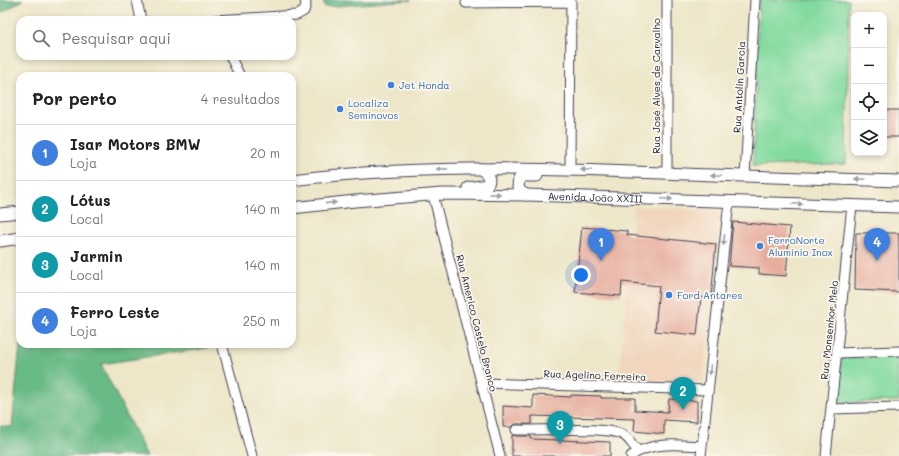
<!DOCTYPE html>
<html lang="pt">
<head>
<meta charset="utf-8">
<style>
	body { margin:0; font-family:Mali,sans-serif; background:#f2f2f2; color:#222 }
	.controls { position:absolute; right:12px; top:12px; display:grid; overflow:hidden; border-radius:8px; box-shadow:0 2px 6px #0003 }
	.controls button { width:36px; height:36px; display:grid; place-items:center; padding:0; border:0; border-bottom:1px solid #e0e0e0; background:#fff; color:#222; font:20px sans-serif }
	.you { position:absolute; left:581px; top:275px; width:14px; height:14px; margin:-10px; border:3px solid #fff; border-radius:50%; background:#1a73e8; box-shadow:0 0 0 6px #1a73e833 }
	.badge { display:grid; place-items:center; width:26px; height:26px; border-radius:50%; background:#0b8043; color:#fff; font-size:13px; font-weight:700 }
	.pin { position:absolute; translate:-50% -33px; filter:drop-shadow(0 1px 2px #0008) }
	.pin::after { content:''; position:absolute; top:21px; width:14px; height:12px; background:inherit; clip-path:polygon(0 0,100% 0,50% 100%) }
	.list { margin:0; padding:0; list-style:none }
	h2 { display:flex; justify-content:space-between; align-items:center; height:52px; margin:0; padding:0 16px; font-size:17px }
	h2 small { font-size:13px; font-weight:400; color:#767676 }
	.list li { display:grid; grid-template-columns:26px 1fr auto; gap:12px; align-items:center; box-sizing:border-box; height:56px; padding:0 16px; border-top:1px solid #e0e0e0 }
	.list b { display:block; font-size:15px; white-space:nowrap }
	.list p { margin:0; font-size:13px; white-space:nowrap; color:#767676 }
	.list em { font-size:13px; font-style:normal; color:#767676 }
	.icon { flex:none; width:22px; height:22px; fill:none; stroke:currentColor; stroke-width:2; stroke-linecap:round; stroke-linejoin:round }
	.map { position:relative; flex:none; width:899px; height:456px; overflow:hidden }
	.search { position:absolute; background:#fff; box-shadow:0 2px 6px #0003; left:16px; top:16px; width:280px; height:44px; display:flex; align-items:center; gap:10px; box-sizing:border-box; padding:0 14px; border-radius:12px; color:#767676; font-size:15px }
	.panel { position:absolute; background:#fff; box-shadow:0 2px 6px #0003; left:16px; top:72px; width:280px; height:276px; border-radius:12px }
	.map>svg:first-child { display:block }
	.built { fill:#f1d5bd }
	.green { fill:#81da9f; stroke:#527e6d }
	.forest { fill:#68ba86; stroke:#456e60 }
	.building { fill:#e7ae9f }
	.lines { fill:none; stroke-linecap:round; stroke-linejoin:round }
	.minor-casing { stroke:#403f50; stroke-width:11 }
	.major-casing { stroke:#403f50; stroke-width:13 }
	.minor { stroke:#fff; stroke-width:9 }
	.major { stroke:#fff; stroke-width:11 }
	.oneway { fill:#9c9ca7 }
	.shop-dot { fill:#3f7fe0; stroke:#fbf7ec; stroke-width:1.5 }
	.labels { text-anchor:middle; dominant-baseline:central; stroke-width:3.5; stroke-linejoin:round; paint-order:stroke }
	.shop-label { font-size:10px; fill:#366cbe; stroke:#fbf7ec; text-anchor:start }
	.street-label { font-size:10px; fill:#22223b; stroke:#fbf7ec }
</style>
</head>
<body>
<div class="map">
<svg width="899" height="456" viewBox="0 0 899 456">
	<rect width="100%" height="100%" fill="#fbf7ec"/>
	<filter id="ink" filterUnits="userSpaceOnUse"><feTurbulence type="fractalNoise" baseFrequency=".025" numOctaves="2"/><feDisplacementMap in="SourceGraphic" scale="8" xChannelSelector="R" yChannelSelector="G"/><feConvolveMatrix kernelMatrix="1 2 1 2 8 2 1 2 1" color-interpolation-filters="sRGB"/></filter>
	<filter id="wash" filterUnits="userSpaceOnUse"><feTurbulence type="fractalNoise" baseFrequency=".012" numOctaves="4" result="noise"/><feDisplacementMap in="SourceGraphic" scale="16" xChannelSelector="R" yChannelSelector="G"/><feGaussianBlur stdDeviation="0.9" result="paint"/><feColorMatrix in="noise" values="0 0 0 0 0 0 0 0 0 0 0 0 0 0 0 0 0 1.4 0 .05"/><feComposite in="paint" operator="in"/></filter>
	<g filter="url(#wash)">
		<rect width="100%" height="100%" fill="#ede6c8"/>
		<path class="built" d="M 634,206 L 721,211 L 703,382 L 619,380 Z"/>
		<path class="green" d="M 759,0 L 849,0 L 846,164 L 753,166 Z
			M 899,357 L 899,401 L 837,403 L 842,358 Z"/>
		<path class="forest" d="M 0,0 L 23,0 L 0,14 Z
			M 322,0 L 411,0 L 325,7 Z
			M 20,344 L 206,344 L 207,348 L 101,364 L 147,456 L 0,456 L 0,426 L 12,427 Z"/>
		<g id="blocks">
			<path class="building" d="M 884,110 L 899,110 L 899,137 L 884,137 Z
				M 733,222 L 790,227 L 786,276 L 759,274 L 759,268 L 729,266 Z
				M 582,227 L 627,231 L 627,235 L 716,244 L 711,299 L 701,297 L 697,335 L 655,331 L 659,286 L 622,282 L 621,296 L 575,292 Z
				M 856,233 L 899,233 L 899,292 L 855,290 Z
				M 533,395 L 571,397 L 571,395 L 601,396 L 601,398 L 635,398 L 635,410 L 668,412 L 669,399 L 697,401 L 697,422 L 664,420 L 664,434 L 634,431 L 635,419 L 532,416 L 532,424 L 516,424 L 511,427 L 503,427 L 503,406 L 533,408 Z
				M 512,435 L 516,436 L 531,436 L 531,439 L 610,442 L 610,456 L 512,456 Z"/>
		</g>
	</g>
	<g filter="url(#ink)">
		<use href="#blocks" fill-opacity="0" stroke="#403f50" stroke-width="1"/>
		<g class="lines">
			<g class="minor-casing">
				<path id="minor" d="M 137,0 L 141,20
					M 466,3 L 571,2
					M 215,20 L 297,15 L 304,11 L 306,4 L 305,0
					M 230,56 L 240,76
					M 570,170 L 571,0
					M 667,173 L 667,0
					M 745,176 L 755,0
					M 433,195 L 500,456
					M 222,344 L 252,456
					M 837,353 L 899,351
					M 481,383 L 708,390
					M 831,409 L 899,407
					M 516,430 C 538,431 608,426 623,435 C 629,438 633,446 638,451
					M 631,456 C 651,441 678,445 702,446
					M 701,456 L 729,202
					M 826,456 L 852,205"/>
			</g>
			<g class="major-casing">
				<g id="major">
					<path d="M 292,180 C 432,163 572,169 713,175 C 775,177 837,179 899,181"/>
					<path d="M 468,188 L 487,185 C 492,178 486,173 481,169"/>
					<path d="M 526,195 L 521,192 L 518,187 L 519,179 L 523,176 L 537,176"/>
					<path id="s1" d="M 292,208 L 355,201 L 442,194 L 526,195 L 899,207"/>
					<path d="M 0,214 L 20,212"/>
					<path d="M 0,241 L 20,238"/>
				</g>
			</g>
			<use href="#minor" class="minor"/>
			<use href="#major" class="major"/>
		</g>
		<defs><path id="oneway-solid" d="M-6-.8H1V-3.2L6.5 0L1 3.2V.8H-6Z"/></defs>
		<g class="oneway">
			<use href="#oneway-solid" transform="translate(442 169) rotate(179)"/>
			<use href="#oneway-solid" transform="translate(586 170) rotate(-178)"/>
			<use href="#oneway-solid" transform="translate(716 175) rotate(-178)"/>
			<use href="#oneway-solid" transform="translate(860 179) rotate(-178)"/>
			<use href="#oneway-solid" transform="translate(495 194) rotate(1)"/>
			<use href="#oneway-solid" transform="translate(667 199) rotate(2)"/>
			<use href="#oneway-solid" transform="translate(331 203) rotate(-6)"/>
			<use href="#oneway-solid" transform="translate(797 204) rotate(2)"/>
			<use href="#oneway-solid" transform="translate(724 240) rotate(96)"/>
			<use href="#oneway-solid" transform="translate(710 370) rotate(96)"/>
		</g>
	</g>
	<g class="shop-dot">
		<circle cx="391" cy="85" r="4"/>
		<circle cx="340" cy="109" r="4"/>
		<circle cx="760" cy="246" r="4"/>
		<circle cx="669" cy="295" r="4"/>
	</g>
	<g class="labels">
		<g class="shop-label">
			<text x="399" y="85">Jet Honda</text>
			<text x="348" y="103">Localiza<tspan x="348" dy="12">Seminovos</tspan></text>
			<text x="768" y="240">FerroNorte<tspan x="768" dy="12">Alumínio Inox</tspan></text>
			<text x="677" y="295">Ford Antares</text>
		</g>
		<g class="street-label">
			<text transform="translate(656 86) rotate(-90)">Rua José Alves de Carvalho</text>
			<text transform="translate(739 87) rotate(-87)">Rua Antolin Garcia</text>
			<text stroke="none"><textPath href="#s1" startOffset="304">Avenida João XXIII</textPath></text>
			<text transform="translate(477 323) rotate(76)">Rua Americo Castelo Branco</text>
			<text transform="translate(829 330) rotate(-84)">Rua Monsenhor Melo</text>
			<text transform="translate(595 375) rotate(2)">Rua Agelino Ferreira</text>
		</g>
	</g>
</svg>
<div class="controls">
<button>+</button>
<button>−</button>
<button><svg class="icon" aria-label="locate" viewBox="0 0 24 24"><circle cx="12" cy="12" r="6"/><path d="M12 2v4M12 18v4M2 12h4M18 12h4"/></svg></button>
<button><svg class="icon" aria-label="layers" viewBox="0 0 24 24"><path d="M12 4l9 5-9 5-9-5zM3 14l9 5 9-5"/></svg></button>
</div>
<div class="you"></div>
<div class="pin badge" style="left:601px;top:261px;background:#3f7fe0">1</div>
<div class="pin badge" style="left:683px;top:410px;background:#0f9aa8">2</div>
<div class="pin badge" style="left:560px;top:444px;background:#0f9aa8">3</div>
<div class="pin badge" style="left:877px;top:261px;background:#3f7fe0">4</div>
<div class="search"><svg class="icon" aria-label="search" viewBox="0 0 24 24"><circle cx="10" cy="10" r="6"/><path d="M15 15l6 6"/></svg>Pesquisar aqui</div>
<section class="panel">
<h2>Por perto<small>4 resultados</small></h2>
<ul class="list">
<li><span class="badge" style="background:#3f7fe0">1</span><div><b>Isar Motors BMW</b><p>Loja</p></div><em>20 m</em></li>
<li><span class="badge" style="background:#0f9aa8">2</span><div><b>Lótus</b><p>Local</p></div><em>140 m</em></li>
<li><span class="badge" style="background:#0f9aa8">3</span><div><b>Jarmin</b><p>Local</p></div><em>140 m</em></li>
<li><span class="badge" style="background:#3f7fe0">4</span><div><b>Ferro Leste</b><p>Loja</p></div><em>250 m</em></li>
</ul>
</section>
</div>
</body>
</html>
